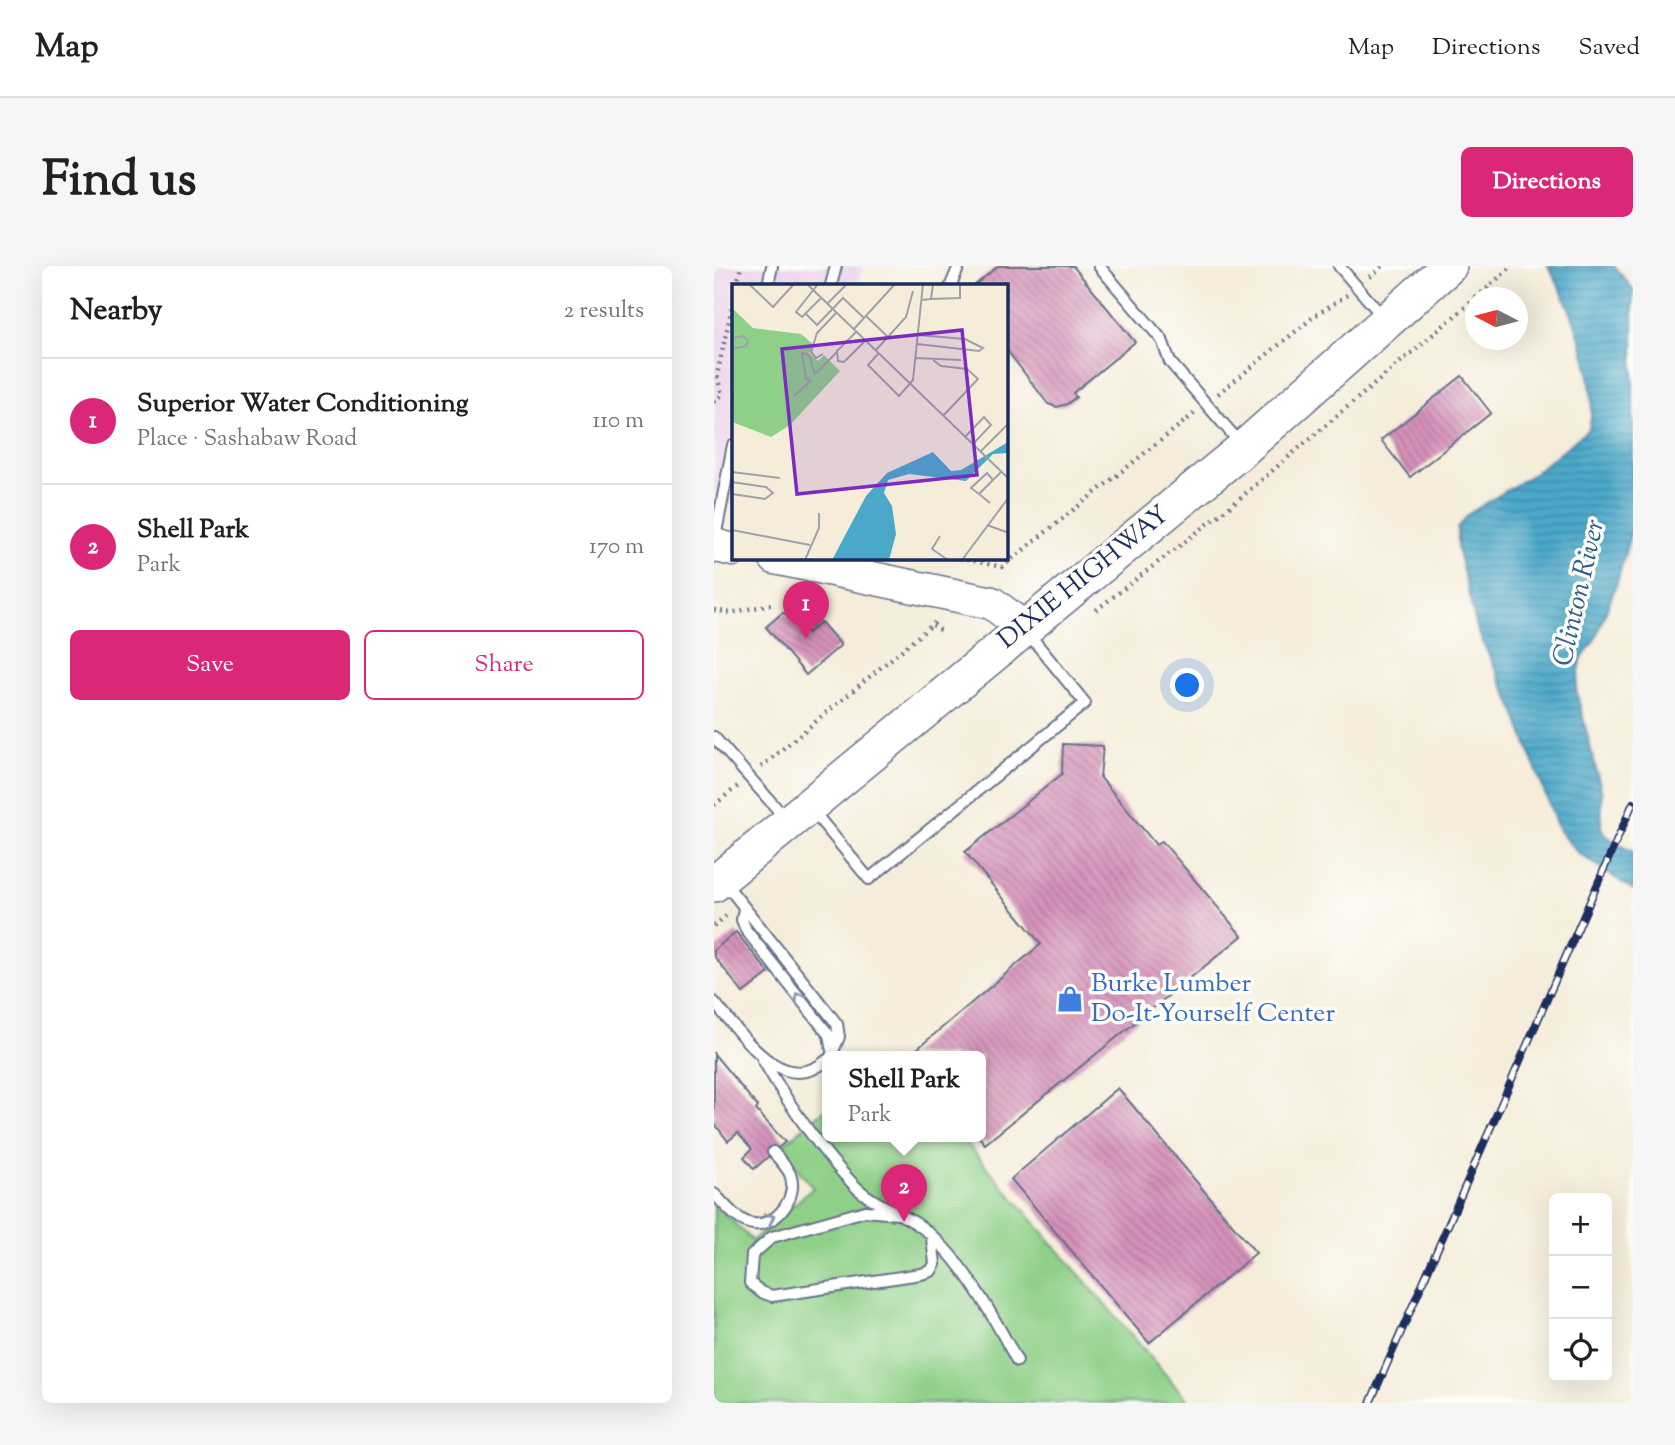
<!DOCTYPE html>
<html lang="en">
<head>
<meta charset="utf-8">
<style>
	body { margin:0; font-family:"Sorts Mill Goudy",serif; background:#f6f6f6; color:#202124 }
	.controls { position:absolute; right:21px; bottom:21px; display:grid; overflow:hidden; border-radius:10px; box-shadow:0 7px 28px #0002 }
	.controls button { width:63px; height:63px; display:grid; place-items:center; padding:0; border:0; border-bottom:2px solid #e0e0e0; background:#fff; color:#202124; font:35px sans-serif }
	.compass { position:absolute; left:751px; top:21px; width:63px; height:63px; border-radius:50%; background:#fff; box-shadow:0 7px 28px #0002; rotate:276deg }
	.you { position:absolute; left:474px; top:420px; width:24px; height:24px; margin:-18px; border:5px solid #fff; border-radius:50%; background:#1a73e8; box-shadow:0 0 0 10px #1a73e833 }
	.badge { display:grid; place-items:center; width:46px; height:46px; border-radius:50%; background:#db2777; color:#fff; font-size:23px; font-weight:700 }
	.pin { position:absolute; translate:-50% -58px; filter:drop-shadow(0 2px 4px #0008) }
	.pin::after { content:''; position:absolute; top:37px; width:24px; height:21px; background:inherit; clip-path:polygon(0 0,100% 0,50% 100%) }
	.popup { position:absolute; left:108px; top:785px; width:164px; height:91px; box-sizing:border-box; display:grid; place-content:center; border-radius:10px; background:#fff; filter:drop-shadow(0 2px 5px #0005); font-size:23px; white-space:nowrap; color:#757577 }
	.popup b { font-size:26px; color:#202124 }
	.popup::after { content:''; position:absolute; left:50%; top:100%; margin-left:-14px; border:14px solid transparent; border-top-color:#fff }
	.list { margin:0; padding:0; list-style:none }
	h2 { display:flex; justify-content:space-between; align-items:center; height:91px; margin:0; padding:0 28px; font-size:30px }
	h2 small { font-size:23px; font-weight:400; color:#757577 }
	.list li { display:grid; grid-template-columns:46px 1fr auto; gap:21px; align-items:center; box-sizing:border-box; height:126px; padding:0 28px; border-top:2px solid #e0e0e0 }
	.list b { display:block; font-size:26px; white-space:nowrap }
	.list p { margin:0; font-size:23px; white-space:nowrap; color:#757577 }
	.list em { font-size:23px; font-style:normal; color:#757577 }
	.actions { display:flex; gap:14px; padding:21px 28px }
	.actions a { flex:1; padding:16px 0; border:2px solid #db2777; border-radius:10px; text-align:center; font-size:24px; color:#db2777 }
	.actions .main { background:#db2777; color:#fff }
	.icon { flex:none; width:38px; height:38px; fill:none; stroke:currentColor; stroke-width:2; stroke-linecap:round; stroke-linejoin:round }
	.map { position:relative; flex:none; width:919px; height:1137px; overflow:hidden; border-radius:10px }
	header { display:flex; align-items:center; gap:42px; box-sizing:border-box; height:98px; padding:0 35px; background:#fff; border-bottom:2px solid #e0e0e0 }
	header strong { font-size:33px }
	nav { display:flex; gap:38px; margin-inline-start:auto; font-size:24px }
	.intro { display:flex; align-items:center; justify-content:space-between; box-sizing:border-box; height:168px; padding:0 42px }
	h1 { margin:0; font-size:49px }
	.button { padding:18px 32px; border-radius:10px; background:#db2777; color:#fff; font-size:24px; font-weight:700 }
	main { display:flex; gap:42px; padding:0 42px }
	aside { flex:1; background:#fff; border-radius:10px; box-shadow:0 7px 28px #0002 }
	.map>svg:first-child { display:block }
	.built { fill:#ecd1ea }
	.green { fill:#8fd088; stroke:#558073; stroke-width:2 }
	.water { fill:url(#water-rules); stroke:#336c94; stroke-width:2 }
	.building { fill:url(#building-back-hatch) }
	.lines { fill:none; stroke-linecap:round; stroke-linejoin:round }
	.lane-casing { stroke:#677289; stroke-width:14 }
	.secondary-casing { stroke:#677289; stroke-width:35 }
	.primary-casing { stroke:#677289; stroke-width:38 }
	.path { stroke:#677289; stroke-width:4.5; stroke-dasharray:2 5; stroke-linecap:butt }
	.lane { stroke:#fff; stroke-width:10 }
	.secondary { stroke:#fff; stroke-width:32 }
	.primary { stroke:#fff; stroke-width:35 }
	.rail-casing { stroke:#1b2f5e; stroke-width:8 }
	.rail { stroke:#fdfcf7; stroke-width:5; stroke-dasharray:16; stroke-linecap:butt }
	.oneway { stroke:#8d97ae }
	.labels { text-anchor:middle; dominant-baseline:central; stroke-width:7; stroke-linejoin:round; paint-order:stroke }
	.street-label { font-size:26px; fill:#1b2f5e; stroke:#fdfcf7 }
	.shop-label { font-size:26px; fill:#366cbe; stroke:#fdfcf7; text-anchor:start }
	.water-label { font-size:28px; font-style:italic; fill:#2e5f89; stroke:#fdfcf7 }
	.inset-road { fill:none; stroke:#9ea1a8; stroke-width:2 }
	.view { fill:#7b2cbf; fill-opacity:0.15; stroke:#7b2cbf; stroke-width:3.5 }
	.inset-edge { fill:none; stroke:#1b2f5e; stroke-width:3.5 }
</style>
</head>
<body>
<header>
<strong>Map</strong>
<nav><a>Map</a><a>Directions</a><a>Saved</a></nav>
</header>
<div class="intro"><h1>Find us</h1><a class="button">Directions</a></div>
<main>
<aside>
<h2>Nearby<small>2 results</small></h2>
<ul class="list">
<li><span class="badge">1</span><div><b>Superior Water Conditioning</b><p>Place · Sashabaw Road</p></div><em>110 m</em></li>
<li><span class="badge">2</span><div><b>Shell Park</b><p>Park</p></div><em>170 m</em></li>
</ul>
<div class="actions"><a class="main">Save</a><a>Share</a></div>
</aside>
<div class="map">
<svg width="919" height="1137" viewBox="0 0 919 1137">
	<defs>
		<pattern id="water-rules" width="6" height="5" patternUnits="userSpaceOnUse" patternTransform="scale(1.75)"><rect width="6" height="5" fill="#4ba8c9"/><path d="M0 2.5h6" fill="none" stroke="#3e89a6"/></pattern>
		<pattern id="building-back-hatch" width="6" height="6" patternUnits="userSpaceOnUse" patternTransform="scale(1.75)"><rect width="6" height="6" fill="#d591b9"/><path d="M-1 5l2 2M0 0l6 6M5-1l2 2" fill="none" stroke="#ac779a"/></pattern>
	</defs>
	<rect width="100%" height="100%" fill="#fdfcf7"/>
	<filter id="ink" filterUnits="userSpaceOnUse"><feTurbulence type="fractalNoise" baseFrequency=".0143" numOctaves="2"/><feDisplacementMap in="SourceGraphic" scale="14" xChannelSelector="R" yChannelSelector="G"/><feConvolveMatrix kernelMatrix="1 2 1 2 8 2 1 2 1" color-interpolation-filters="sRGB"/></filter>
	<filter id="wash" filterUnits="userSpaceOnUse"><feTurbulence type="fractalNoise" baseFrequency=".00686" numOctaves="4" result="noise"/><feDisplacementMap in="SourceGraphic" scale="28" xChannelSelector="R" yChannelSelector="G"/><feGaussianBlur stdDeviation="1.57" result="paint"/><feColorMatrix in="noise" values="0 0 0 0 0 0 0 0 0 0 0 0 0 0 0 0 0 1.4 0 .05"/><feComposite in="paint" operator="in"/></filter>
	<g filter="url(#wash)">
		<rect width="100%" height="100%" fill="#f5edda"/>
		<path class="built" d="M 0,0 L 148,0 L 144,19 L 19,19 L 19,239 L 0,235 Z"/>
		<path class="green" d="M 113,842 L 113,870 L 246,870 L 476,1137 L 0,1137 L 0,936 L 38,975 L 99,922 L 66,881 Z"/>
		<path class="water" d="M 834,0 L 900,0 L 919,23 L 919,258 L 903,317 L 881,373 L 867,394 L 862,424 L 888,527 L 887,561 L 894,571 L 919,586 L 919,624 L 863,586 L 845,565 L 797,436 L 764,366 L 743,281 L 743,262 L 753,249 L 819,208 L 875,163 C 886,114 859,42 834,0 Z"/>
		<g id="blocks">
			<path class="building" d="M 284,0 L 359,0 L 421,76 L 359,127 L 362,131 L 353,138 L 343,141 L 334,138 L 292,83 L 292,19 L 261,19 Z
				M 748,110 L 777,147 L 696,211 L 667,174 Z
				M 68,347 L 79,349 L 94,367 L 107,356 L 127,379 L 92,409 L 52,361 Z
				M 349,478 L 389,480 L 386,511 L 442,579 L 448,575 L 528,670 L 271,878 L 264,870 L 267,870 L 267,790 L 197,788 L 327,678 L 251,586 L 348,508 Z
				M 22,666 L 55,707 L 29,727 L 0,690 L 0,684 Z
				M 0,788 L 44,841 L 42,844 L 71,876 L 40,903 L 30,891 L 38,883 L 24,867 L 14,875 L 0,857 Z
				M 404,822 L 542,987 L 435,1077 L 297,913 Z"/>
		</g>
	</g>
	<g filter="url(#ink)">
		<use href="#blocks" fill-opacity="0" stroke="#677289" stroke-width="2"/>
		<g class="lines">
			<g class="lane-casing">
				<path id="lane" d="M 385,0 L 448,74 L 456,96 L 526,177
					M 625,0 L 669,51
					M 54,19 L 58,0
					M 117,19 L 122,0
					M 237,19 L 245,0
					M 0,277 L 19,179
					M 0,471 L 72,553
					M 98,544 L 155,613 L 371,437 L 313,366
					M 11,617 L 123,758 L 125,771 L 117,790
					M 30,642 L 28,654 L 32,664 L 115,769 L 118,785
					M 0,736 C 26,766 68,833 113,794
					M 49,794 C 74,837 105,883 140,919 C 157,937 183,945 203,958 C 244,985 281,1053 303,1095
					M 0,928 C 11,938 23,956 39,958 C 63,961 85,930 76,908 C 72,900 65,893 59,886
					M 183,948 L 151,945 L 58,971 L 38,989 L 36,1017 L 47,1026 L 58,1030 L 207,1008 L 217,1005 L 221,998 L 218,972"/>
			</g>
			<g class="secondary-casing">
				<path id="secondary" d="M 0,279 L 19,284
					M 61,292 L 278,337 L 309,361"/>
			</g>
			<g class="primary-casing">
				<path id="primary" d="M 0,618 L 530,182 L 735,0"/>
			</g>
			<path class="path" d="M 656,11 L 669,0
				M 23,19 L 27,0
				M 762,32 L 798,0
				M 504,128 L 602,49 L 633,29
				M 0,136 L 8,129 L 3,109 L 19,36
				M 246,292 L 288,301 L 481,147
				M 0,344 L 16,347 L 58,338
				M 382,344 L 512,244 L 762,32
				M 219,359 L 228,366
				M 47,501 L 224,354
				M 0,539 L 24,520
				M 0,660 L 12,650"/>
			<use href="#lane" class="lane"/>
			<use href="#secondary" class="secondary"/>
			<use href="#primary" class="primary"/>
			<g class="rail-casing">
				<path id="rail" d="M 656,1137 L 919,537"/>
			</g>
			<use href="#rail" class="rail"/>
		</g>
		<defs><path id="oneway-chevron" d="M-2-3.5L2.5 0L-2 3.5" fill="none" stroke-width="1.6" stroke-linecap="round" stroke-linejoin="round" transform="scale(1.75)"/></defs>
		<g class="oneway">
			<use href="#oneway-chevron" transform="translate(85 731) rotate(-128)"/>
			<use href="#oneway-chevron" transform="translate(56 952) rotate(-26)"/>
		</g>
	</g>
	<defs>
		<g id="shop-bare" transform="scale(2.1)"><path d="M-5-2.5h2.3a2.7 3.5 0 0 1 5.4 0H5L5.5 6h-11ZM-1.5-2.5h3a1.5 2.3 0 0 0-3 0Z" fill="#3f7fe0" stroke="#fdfcf7" stroke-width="2.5" paint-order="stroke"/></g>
	</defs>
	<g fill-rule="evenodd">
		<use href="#shop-bare" x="356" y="733"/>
	</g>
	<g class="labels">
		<g class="street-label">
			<text transform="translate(370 312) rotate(-39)">DIXIE HIGHWAY</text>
		</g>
		<g class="shop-label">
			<text x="377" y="718">Burke Lumber<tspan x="377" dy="30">Do-It-Yourself Center</tspan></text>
		</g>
		<g class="water-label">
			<text transform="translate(866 327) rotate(-77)">Clinton River</text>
		</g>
	</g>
	<g transform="translate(18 18)">
		<rect width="276" height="276" fill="#f5edda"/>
		<path d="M 0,24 L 21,44 L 69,50 L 82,61 L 77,69 L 86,77 L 92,71 L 108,87 L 58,141 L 39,153 L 0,138 Z" fill="#8fd088"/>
		<path d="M 276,158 L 276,169 L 261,170 L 234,197 L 177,190 L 156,196 L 152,209 L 160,222 L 164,250 L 157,276 L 100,276 L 134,212 L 155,189 L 201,168 L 219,187 L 229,186 Z" fill="#4ba8c9"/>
		<path class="inset-road" d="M 17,0 L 41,23 L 62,0M 75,0 L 277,195M 86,0 L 64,28 L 70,33 L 89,14M 199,15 L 228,14 L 228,0M 189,16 L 199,15 L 201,0M 95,20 L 115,0M 73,29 L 85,41 L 111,14 L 132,34M 134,32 L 156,53M 121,46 L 163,0M 124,48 L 105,67 L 106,77 L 112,78 L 133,57M 0,54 L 11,52 L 16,56 L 14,62 L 0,65M 185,60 L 247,67 L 251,64 L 233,55 L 186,51M 144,66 L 174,33 L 181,7M 91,70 L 84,74 L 79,68 L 85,49 L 104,29M 146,70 L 136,81 L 167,112 L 181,96 L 191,0M 183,74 L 229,76M 201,76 L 209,82 L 235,85 L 246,95 L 211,132M 84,89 L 105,68M 80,97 L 74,95 L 70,69 L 77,71 L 83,91M 62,112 L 80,96M 233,153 L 252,133 L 259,141 L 241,160M 248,168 L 277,139M 0,188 L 48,194M 0,198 L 34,203 L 41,209 L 33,215 L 0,210M 247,210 L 239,204 L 255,189 L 261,196M 258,219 L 247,210 L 269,188M 255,241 L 277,249M 0,246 L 78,261M 208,252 L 200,265 L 216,276M 73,276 L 87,244 L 87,229M 230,276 L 277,213"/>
		<path class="view" d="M 230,46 L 245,191 L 65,210 L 50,65 Z"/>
		<rect width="276" height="276" class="inset-edge"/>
	</g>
</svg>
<div class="controls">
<button>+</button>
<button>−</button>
<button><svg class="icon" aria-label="locate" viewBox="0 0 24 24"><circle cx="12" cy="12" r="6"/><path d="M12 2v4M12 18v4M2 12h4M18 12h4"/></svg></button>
</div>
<svg class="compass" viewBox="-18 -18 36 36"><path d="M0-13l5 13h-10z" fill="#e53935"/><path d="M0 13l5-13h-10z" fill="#757577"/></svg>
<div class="you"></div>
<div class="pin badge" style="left:92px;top:373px">1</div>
<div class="pin badge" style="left:190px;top:956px">2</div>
<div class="popup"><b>Shell Park</b>Park</div>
</div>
</main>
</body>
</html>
